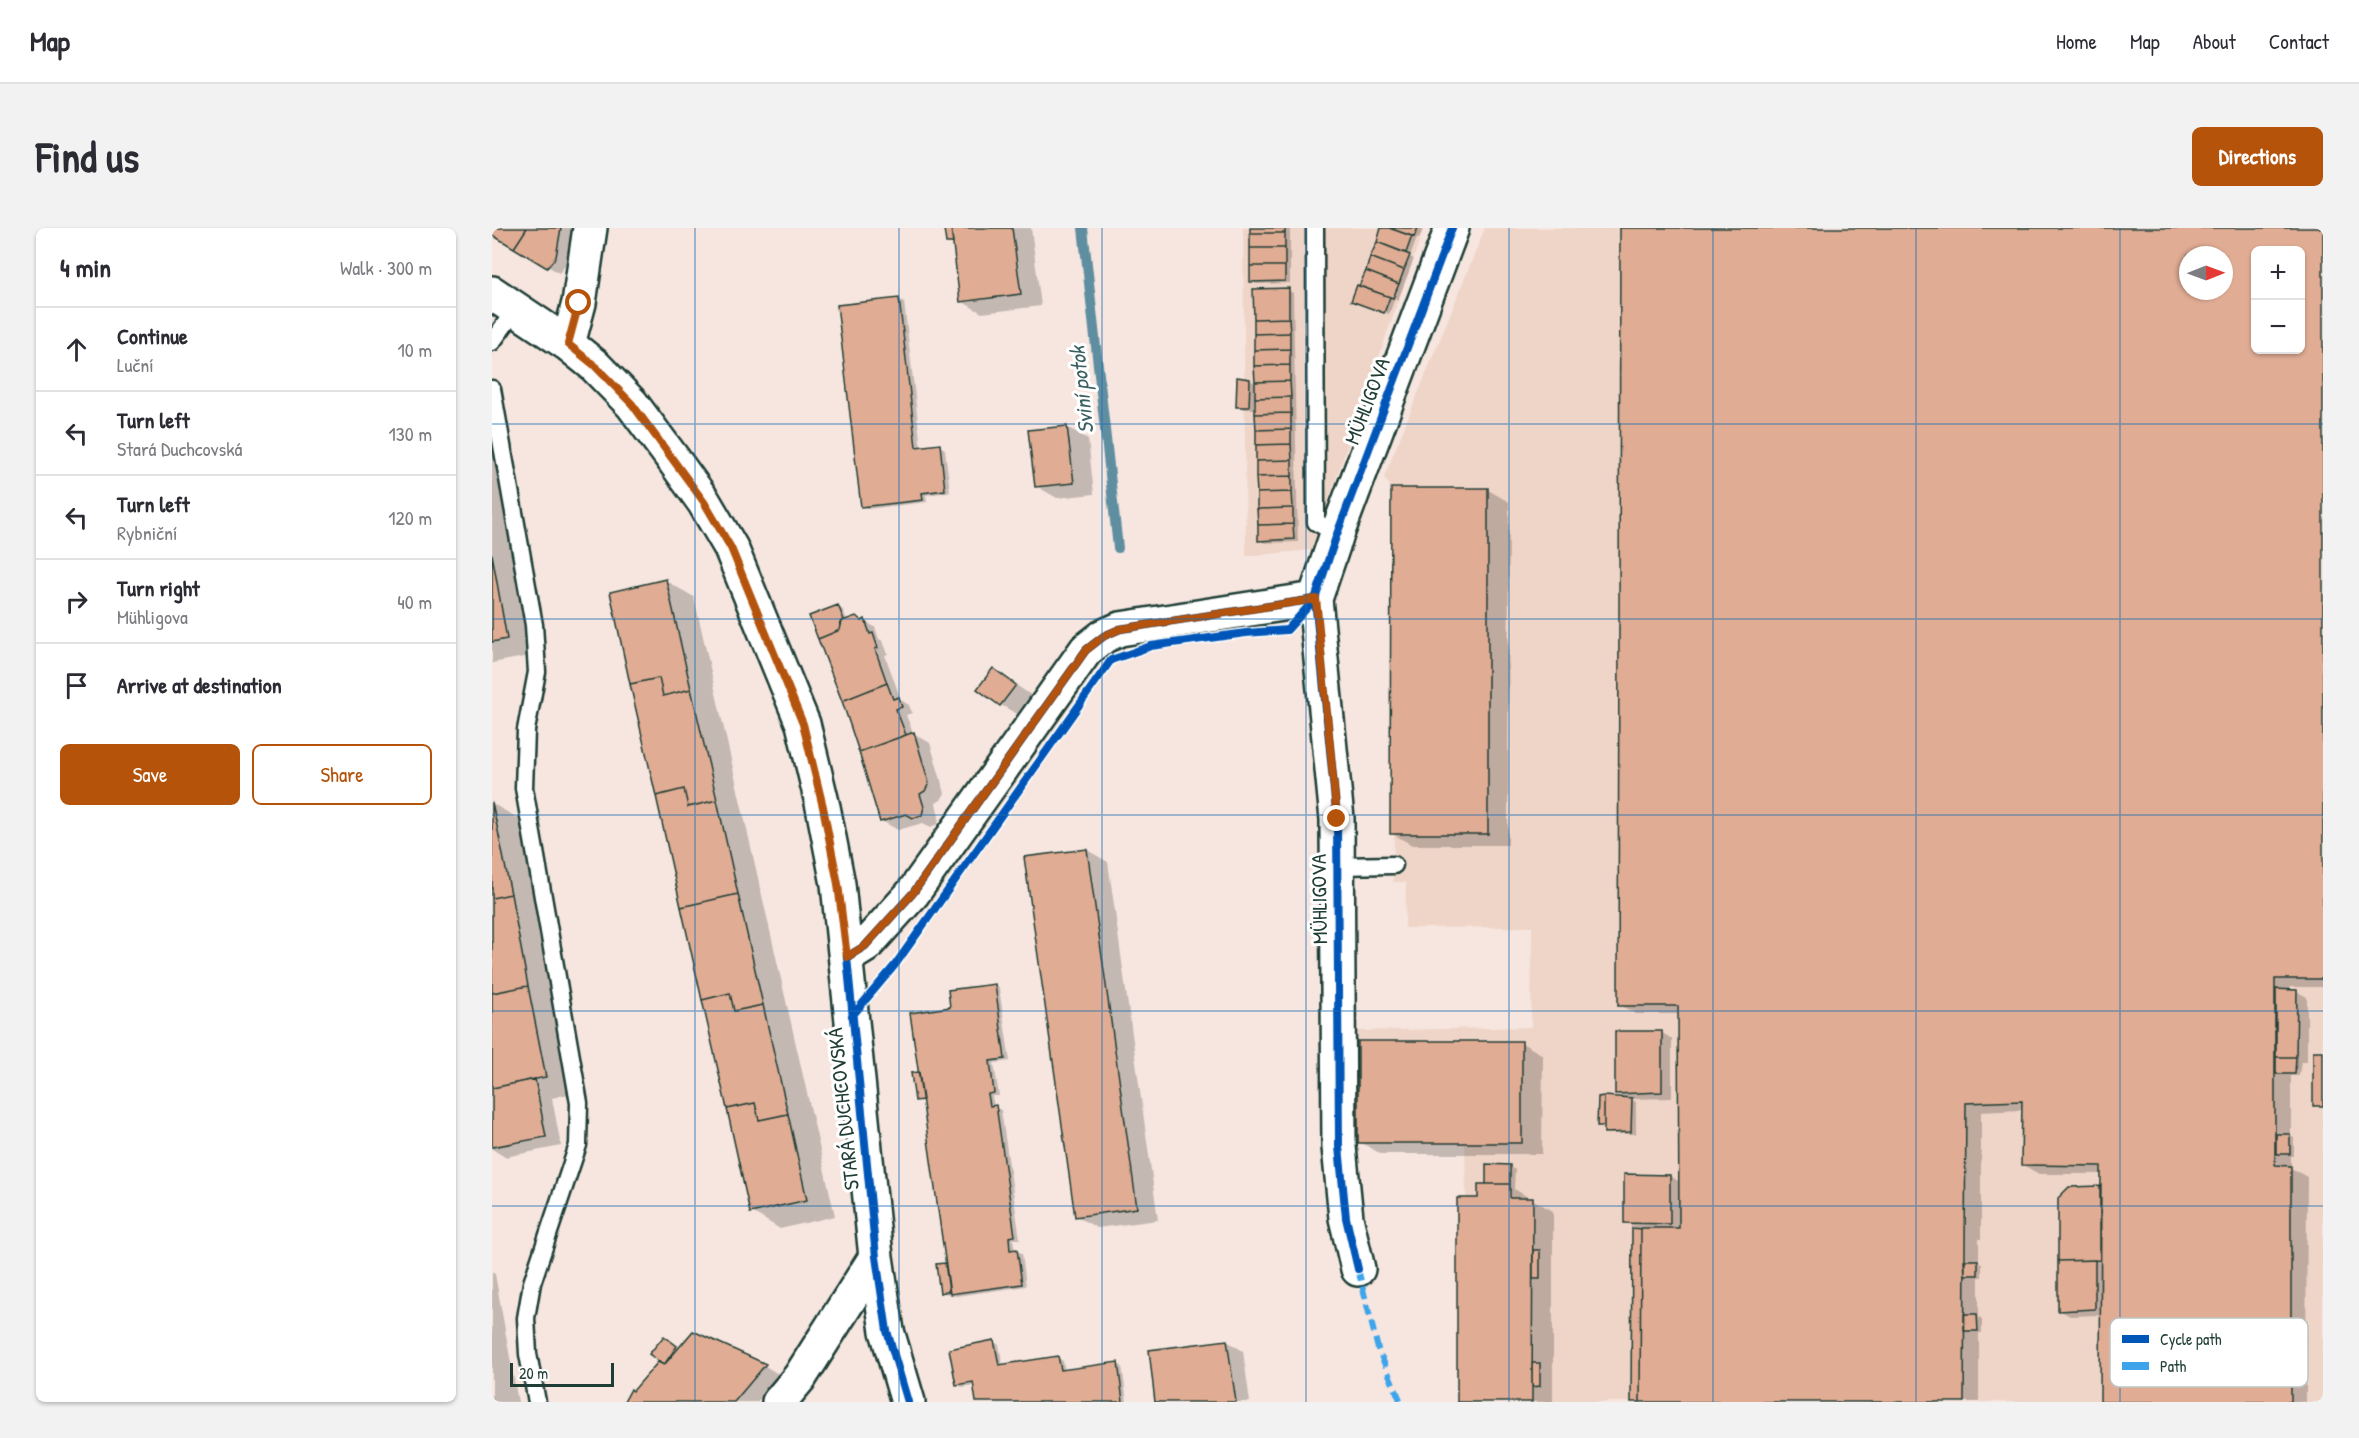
<!DOCTYPE html>
<html lang="en">
<head>
<meta charset="utf-8">
<style>
	body { margin:0; font-family:"Patrick Hand",sans-serif; background:#f2f2f3; color:#2b2b33 }
	.controls { position:absolute; right:18px; top:18px; display:grid; overflow:hidden; border-radius:9px; box-shadow:0 2px 4px #0004 }
	.controls button { width:54px; height:54px; display:grid; place-items:center; padding:0; border:0; border-bottom:2px solid #e1e1e2; background:#fff; color:#2b2b33; font:30px sans-serif }
	.compass { position:absolute; left:1687px; top:18px; width:54px; height:54px; border-radius:50%; background:#fff; box-shadow:0 2px 4px #0004; rotate:89deg }
	.scale { position:absolute; left:18px; bottom:15px; width:104px; box-sizing:border-box; padding-left:6px; border:3px solid #1f3d34; border-top:0; font-size:16px; line-height:21px; white-space:nowrap; color:#1f3d34; -webkit-text-stroke:4px #fff; paint-order:stroke }
	.stop { position:absolute; width:18px; height:18px; margin:-14px; border:4px solid #b45309; border-radius:50%; background:#fff }
	.stop.end { background:#b45309; border-color:#fff; box-shadow:0 2px 6px #0008 }
	.list { margin:0; padding:0; list-style:none }
	h2 { display:flex; justify-content:space-between; align-items:center; height:78px; margin:0; padding:0 24px; font-size:26px }
	h2 small { font-size:20px; font-weight:400; color:#7c7c81 }
	.list li { display:grid; grid-template-columns:39px 1fr auto; gap:18px; align-items:center; box-sizing:border-box; height:84px; padding:0 24px; border-top:2px solid #e1e1e2 }
	.list b { display:block; font-size:22px; white-space:nowrap }
	.list p { margin:0; font-size:20px; white-space:nowrap; color:#7c7c81 }
	.list em { font-size:20px; font-style:normal; color:#7c7c81 }
	.actions { display:flex; gap:12px; padding:18px 24px }
	.actions a { flex:1; padding:14px 0; border:2px solid #b45309; border-radius:9px; text-align:center; font-size:21px; color:#b45309 }
	.actions .main { background:#b45309; color:#fff }
	.icon { flex:none; width:33px; height:33px; fill:none; stroke:currentColor; stroke-width:2; stroke-linecap:round; stroke-linejoin:round }
	.map { position:relative; flex:none; width:1831px; height:1174px; overflow:hidden; border-radius:9px }
	header { display:flex; align-items:center; gap:36px; box-sizing:border-box; height:84px; padding:0 30px; background:#fff; border-bottom:2px solid #e1e1e2 }
	header strong { font-size:28px }
	nav { display:flex; gap:33px; margin-inline-start:auto; font-size:21px }
	.intro { display:flex; align-items:center; justify-content:space-between; box-sizing:border-box; height:144px; padding:0 36px }
	h1 { margin:0; font-size:42px }
	.button { padding:15px 27px; border-radius:9px; background:#b45309; color:#fff; font-size:21px; font-weight:700 }
	main { display:flex; gap:36px; padding:0 36px }
	aside { flex:1; background:#fff; border-radius:9px; box-shadow:0 2px 4px #0004 }
	.map>svg:first-child { display:block }
	.built { fill:#efd5c8; fill-rule:evenodd }
	.shadow { fill:#0003; fill-rule:evenodd }
	.lines { fill:none; stroke-linecap:round; stroke-linejoin:round }
	.stream { stroke:#5f8ea1; stroke-width:10 }
	.building { fill:#e0ac94; stroke:#1f3d34; stroke-width:1.5; fill-rule:evenodd }
	.service-casing { stroke:#1f3d34; stroke-width:21 }
	.minor-casing { stroke:#1f3d34; stroke-width:38 }
	.service { stroke:#fff; stroke-width:16 }
	.minor { stroke:#fff; stroke-width:33 }
	.quiet { stroke:#3da4eb; stroke-width:6; stroke-dasharray:12 6; stroke-linecap:butt }
	.cycleway-casing { stroke:#fff; stroke-width:11 }
	.cycleway { stroke:#0057b8; stroke-width:8 }
	.route { stroke:#b45309; stroke-width:8 }
	.grid { fill:none; stroke:#1f6fb2; stroke-width:1.5; stroke-opacity:0.55 }
	.labels { text-anchor:middle; dominant-baseline:central; stroke-width:6; stroke-linejoin:round; paint-order:stroke }
	.street-label { font-size:21px; fill:#1f3d34; stroke:#fff }
	.water-label { font-size:22px; font-style:italic; fill:#3a5f61; stroke:#fff }
	.key { fill:#fff; stroke:#bcc5c2; stroke-width:1.5 }
	.key-label { font-size:16px; fill:#1f3d34 }
</style>
</head>
<body>
<header>
<strong>Map</strong>
<nav><a>Home</a><a>Map</a><a>About</a><a>Contact</a></nav>
</header>
<div class="intro"><h1>Find us</h1><a class="button">Directions</a></div>
<main>
<aside>
<h2>4 min<small>Walk · 300 m</small></h2>
<ul class="list">
<li><svg class="icon" aria-label="ahead" viewBox="0 0 24 24"><path d="M12 20V5M6 11l6-6 6 6"/></svg><div><b>Continue</b><p>Luční</p></div><em>10 m</em></li>
<li><svg class="icon" aria-label="left" viewBox="0 0 24 24"><path d="M17 20v-9H6M10 6l-5 5 5 5"/></svg><div><b>Turn left</b><p>Stará Duchcovská</p></div><em>130 m</em></li>
<li><svg class="icon" aria-label="left" viewBox="0 0 24 24"><path d="M17 20v-9H6M10 6l-5 5 5 5"/></svg><div><b>Turn left</b><p>Rybniční</p></div><em>120 m</em></li>
<li><svg class="icon" aria-label="right" viewBox="0 0 24 24"><path d="M7 20v-9h11M14 6l5 5-5 5"/></svg><div><b>Turn right</b><p>Mühligova</p></div><em>40 m</em></li>
<li><svg class="icon" aria-label="arrive" viewBox="0 0 24 24"><path d="M6 21V4h12l-3 4 3 4H6"/></svg><div><b>Arrive at destination</b></div></li>
</ul>
<div class="actions"><a class="main">Save</a><a>Share</a></div>
</aside>
<div class="map">
<svg width="1831" height="1174" viewBox="0 0 1831 1174">
	<rect width="100%" height="100%" fill="#f6e6df"/>
	<filter id="ink" filterUnits="userSpaceOnUse"><feTurbulence type="fractalNoise" baseFrequency=".0167" numOctaves="2"/><feDisplacementMap in="SourceGraphic" scale="12" xChannelSelector="R" yChannelSelector="G"/><feConvolveMatrix kernelMatrix="1 2 1 2 8 2 1 2 1" color-interpolation-filters="sRGB"/></filter>
	<g filter="url(#ink)">
		<path class="built" d="M 751,0 L 932,0 L 819,322 L 754,328 Z
			M 993,0 L 1831,0 L 1831,1174 L 965,1174 L 965,970 L 974,970 L 973,915 L 859,916 L 862,803 L 1039,799 L 1040,699 L 913,700 L 914,654 L 901,654 L 902,606 L 898,606 L 899,260 L 892,249 ZM 1764,22 L 1808,22 L 1808,122 L 1764,122 ZM 1696,27 L 1732,27 L 1732,63 L 1696,63 Z"/>
		<path class="shadow" d="M 0,0 L 80,0 L 75,35 L 67,45 L 0,5 Z
			M 460,0 L 539,0 L 549,78 L 490,85 L 469,73 L 462,17 L 455,14 Z
			M 759,0 L 798,0 L 798,55 L 764,56 L 759,53 Z
			M 891,0 L 931,0 L 927,11 L 925,10 L 918,29 L 922,31 L 906,72 L 903,70 L 897,86 L 865,75 L 868,60 Z
			M 1129,0 L 1831,0 L 1831,759 L 1798,759 L 1798,763 L 1804,763 L 1815,769 L 1815,834 L 1809,834 L 1807,848 L 1799,848 L 1799,908 L 1802,910 L 1802,928 L 1799,928 L 1799,940 L 1815,949 L 1814,1174 L 1610,1174 L 1610,1087 L 1578,1088 L 1567,1082 L 1608,960 L 1610,961 L 1610,946 L 1547,946 L 1531,937 L 1531,882 L 1489,884 L 1489,1011 L 1487,1011 L 1487,1034 L 1490,1036 L 1490,1049 L 1487,1049 L 1487,1089 L 1490,1091 L 1490,1105 L 1487,1105 L 1487,1174 L 1141,1174 L 1149,1003 L 1134,994 L 1178,948 L 1188,954 L 1188,786 L 1144,786 L 1128,777 ZM 1764,22 L 1808,22 L 1808,122 L 1764,122 ZM 1696,27 L 1732,27 L 1732,63 L 1696,63 Z
			M 796,62 L 801,65 L 806,314 L 772,315 L 768,312 L 765,173 L 762,173 L 762,181 L 751,181 L 746,178 L 758,152 L 764,156 Z
			M 407,71 L 412,74 L 429,220 L 448,218 L 453,221 L 458,264 L 434,267 L 435,274 L 375,281 L 371,278 Z
			M 0,195 L 43,427 L 0,435 Z
			M 575,199 L 596,211 L 602,266 L 565,270 L 544,258 Z
			M 900,262 L 996,262 L 1017,274 L 1016,617 L 920,617 L 899,605 Z
			M 174,353 L 202,369 L 343,988 L 288,1001 L 260,984 Z
			M 346,379 L 351,382 L 355,392 L 363,389 L 383,399 L 387,411 L 391,413 L 396,426 L 393,427 L 409,472 L 417,477 L 420,485 L 414,487 L 421,505 L 438,515 L 453,565 L 449,572 L 444,575 L 447,589 L 446,596 L 438,599 L 431,595 L 406,602 L 390,593 L 369,524 L 327,410 Z
			M 501,442 L 539,467 L 525,486 L 509,477 Z
			M 1,576 L 29,592 L 81,865 L 60,870 L 69,918 L 13,929 L 0,921 Z
			M 595,622 L 616,634 L 666,992 L 605,1000 L 584,988 Z
			M 503,757 L 507,760 L 518,833 L 502,835 L 507,868 L 500,868 L 502,879 L 509,882 L 528,1011 L 521,1011 L 523,1023 L 530,1025 L 534,1058 L 464,1068 L 449,1064 L 446,1037 L 455,1036 L 433,874 L 425,872 L 428,845 L 460,780 Z
			M 1169,804 L 1180,811 L 1180,870 L 1139,871 L 1144,874 L 1144,906 L 1118,906 L 1113,904 L 1113,900 L 1106,897 L 1135,871 L 1124,865 Z
			M 1030,815 L 1051,827 L 1050,926 L 889,926 L 868,914 Z
			M 1018,939 L 1023,942 L 1022,961 L 1061,983 L 1061,1174 L 966,1174 L 988,972 L 996,958 Z
			M 0,1044 L 3,1046 L 26,1174 L 0,1174 Z
			M 201,1105 L 273,1138 L 288,1147 L 265,1174 L 134,1174 L 174,1137 L 159,1125 L 177,1112 L 188,1121 Z
			M 735,1113 L 751,1123 L 758,1174 L 665,1174 Z
			M 502,1114 L 507,1117 L 511,1138 L 566,1130 L 571,1133 L 573,1143 L 625,1136 L 630,1138 L 635,1174 L 485,1174 L 483,1157 L 470,1159 L 465,1156 Z"/>
		<g class="lines">
			<path class="stream" d="M 591,0 L 626,320"/>
		</g>
		<path class="building" d="M 0,0 L 35,0 L 22,20 L 0,7 Z
			M 35,0 L 69,0 L 64,29 L 55,40 L 22,20 Z
			M 459,0 L 520,0 L 529,66 L 468,74 Z
			M 459,0 L 461,15 L 454,15 L 452,1 Z
			M 758,0 L 793,0 L 793,5 L 758,5 Z
			M 889,0 L 897,0 L 920,8 L 914,25 L 885,14 Z
			M 897,0 L 926,0 L 922,9 Z
			M 1128,0 L 1831,0 L 1831,751 L 1783,751 L 1783,937 L 1799,938 L 1799,1174 L 1608,1174 L 1609,938 L 1529,937 L 1530,873 L 1474,875 L 1472,1174 L 1148,1174 L 1149,1000 L 1187,1000 L 1186,778 L 1126,778 ZM 1764,22 L 1808,22 L 1808,122 L 1764,122 ZM 1696,27 L 1732,27 L 1732,63 L 1696,63 Z
			M 758,5 L 793,5 L 793,20 L 758,20 Z
			M 885,14 L 918,27 L 912,42 L 878,29 Z
			M 758,20 L 793,20 L 793,38 L 758,38 Z
			M 878,29 L 912,42 L 907,56 L 874,43 Z
			M 758,38 L 793,38 L 793,53 L 758,54 Z
			M 874,43 L 907,56 L 901,70 L 867,58 Z
			M 865,57 L 898,69 L 892,85 L 859,73 Z
			M 797,60 L 797,90 L 762,91 L 761,61 Z
			M 407,70 L 424,219 L 448,216 L 453,262 L 430,265 L 431,272 L 369,279 L 345,77 Z
			M 797,90 L 798,105 L 762,106 L 762,91 Z
			M 798,105 L 798,121 L 762,122 L 762,106 Z
			M 798,121 L 798,137 L 762,138 L 762,122 Z
			M 798,137 L 798,153 L 763,154 L 762,138 Z
			M 745,149 L 758,151 L 757,179 L 744,179 Z
			M 798,153 L 799,169 L 763,170 L 763,154 Z
			M 799,169 L 799,185 L 763,186 L 763,170 Z
			M 799,185 L 799,201 L 764,202 L 763,186 Z
			M 575,198 L 582,255 L 543,259 L 536,202 Z
			M 799,201 L 799,216 L 764,217 L 764,202 Z
			M 799,216 L 800,232 L 764,233 L 764,217 Z
			M 800,232 L 800,248 L 764,249 L 764,233 Z
			M 800,248 L 800,264 L 765,265 L 764,249 Z
			M 899,260 L 996,260 L 996,606 L 898,606 Z
			M 800,264 L 801,280 L 765,281 L 765,265 Z
			M 801,280 L 801,296 L 766,297 L 765,281 Z
			M 801,296 L 802,311 L 766,313 L 766,297 Z
			M 0,326 L 15,411 L 0,414 Z
			M 174,351 L 199,461 L 171,468 L 167,450 L 138,456 L 118,364 Z
			M 346,377 L 352,392 L 348,396 L 348,402 L 326,411 L 317,388 Z
			M 364,388 L 370,393 L 373,391 L 378,406 L 381,405 L 386,420 L 383,421 L 395,455 L 350,473 L 326,411 L 348,402 L 350,393 Z
			M 501,440 L 524,457 L 508,478 L 485,461 Z
			M 167,450 L 171,468 L 199,461 L 225,572 L 196,579 L 192,561 L 164,568 L 138,456 Z
			M 395,455 L 401,471 L 407,469 L 410,479 L 404,481 L 414,507 L 367,524 L 350,473 Z
			M 422,504 L 437,555 L 433,563 L 428,566 L 432,579 L 430,587 L 421,590 L 414,586 L 388,594 L 367,524 Z
			M 192,561 L 196,579 L 225,572 L 246,666 L 189,679 L 164,568 Z
			M 0,574 L 19,666 L 0,670 Z
			M 595,621 L 645,980 L 583,989 L 532,629 Z
			M 19,666 L 36,758 L 0,765 L 0,670 Z
			M 246,666 L 271,777 L 242,783 L 238,765 L 210,772 L 189,679 Z
			M 503,756 L 513,831 L 498,833 L 502,865 L 496,866 L 498,878 L 504,877 L 523,1008 L 517,1009 L 518,1022 L 525,1021 L 530,1056 L 458,1066 L 418,785 L 458,779 L 456,762 Z
			M 36,758 L 54,849 L 0,860 L 0,765 Z
			M 1784,761 L 1805,762 L 1804,829 L 1784,829 Z
			M 238,765 L 242,783 L 271,777 L 296,886 L 267,892 L 263,875 L 235,881 L 210,772 Z
			M 1123,803 L 1170,803 L 1170,864 L 1123,866 Z
			M 866,813 L 1030,813 L 1030,915 L 866,915 Z
			M 1821,823 L 1831,823 L 1831,878 L 1821,878 Z
			M 1784,829 L 1804,829 L 1803,846 L 1784,846 Z
			M 427,844 L 431,872 L 423,873 L 419,845 Z
			M 43,851 L 54,909 L 0,919 L 0,860 Z
			M 1112,868 L 1140,870 L 1139,904 L 1112,905 Z
			M 1112,868 L 1112,898 L 1105,898 L 1106,869 Z
			M 263,875 L 267,892 L 296,886 L 315,972 L 258,985 L 235,881 Z
			M 1784,906 L 1798,906 L 1798,926 L 1784,926 Z
			M 994,936 L 1018,937 L 1018,956 L 994,956 Z
			M 1132,946 L 1178,947 L 1178,996 L 1132,995 Z
			M 986,956 L 1018,956 L 1018,970 L 1041,970 L 1040,1174 L 965,1174 L 965,970 L 986,970 Z
			M 1608,958 L 1608,1032 L 1566,1033 L 1566,970 L 1577,959 Z
			M 1140,1000 L 1149,1001 L 1148,1174 L 1139,1174 Z
			M 1041,1022 L 1048,1022 L 1048,1051 L 1041,1051 Z
			M 1472,1032 L 1486,1032 L 1486,1047 L 1473,1047 Z
			M 1603,1032 L 1603,1081 L 1566,1083 L 1566,1033 Z
			M 453,1035 L 457,1063 L 448,1065 L 444,1036 Z
			M 1472,1086 L 1485,1086 L 1486,1103 L 1472,1103 Z
			M 201,1103 L 274,1136 L 242,1174 L 132,1174 L 139,1161 L 141,1163 L 166,1134 L 172,1137 Z
			M 172,1108 L 185,1118 L 172,1137 L 157,1126 Z
			M 502,1112 L 507,1137 L 566,1128 L 569,1142 L 626,1134 L 631,1174 L 484,1174 L 481,1154 L 464,1157 L 457,1121 Z
			M 735,1112 L 744,1174 L 663,1174 L 657,1122 Z
			M 1040,1135 L 1048,1135 L 1048,1158 L 1040,1159 Z"/>
		<g class="lines">
			<g class="service-casing">
				<path id="service" d="M 823,0 L 824,294 L 845,306
					M 0,114 L 24,81
					M 0,161 L 42,397 L 45,444 L 34,502 L 32,560 L 87,875 L 86,917 L 40,1055 L 34,1090 L 36,1126 L 45,1174
					M 845,638 L 902,637"/>
			</g>
			<g class="minor-casing">
				<path id="minor" d="M 0,65 L 76,116 L 102,137 L 140,176 L 181,231 L 212,274 L 239,320 L 311,496 L 331,579 L 346,656 L 384,1029 L 395,1103 L 416,1174
					M 76,116 L 87,75 L 98,0
					M 355,729 L 373,718 L 421,665 L 594,422 L 612,408 L 628,401 L 823,371
					M 866,1041 L 854,990 L 847,919 L 845,591 L 823,371 L 845,306 L 960,0
					M 287,1174 L 308,1149 L 384,1029"/>
			</g>
			<use href="#service" class="service"/>
			<use href="#minor" class="minor"/>
			<path class="quiet" d="M 866,1041 L 886,1121 L 909,1174"/>
			<g class="cycleway-casing">
				<path id="cycleway" d="M 360,788 L 403,737 L 619,432 L 659,418 L 754,405 L 795,402 L 823,371
					M 866,1041 L 854,990 L 847,919 L 845,591 L 823,371 L 845,306 L 960,0
					M 416,1174 L 395,1103 L 384,1029 L 355,729 L 373,718 L 421,665 L 594,422 L 612,408 L 628,401 L 823,371"/>
			</g>
			<use href="#cycleway" class="cycleway"/>
		</g>
	</g>
	<g class="lines" filter="url(#ink)">
		<path class="route" d="M 87,75 L 76,116 L 102,137 L 140,176 L 212,274 L 239,320 L 311,496 L 331,579 L 346,656 L 355,729 L 373,718 L 421,665 L 594,422 L 612,408 L 628,401 L 824,371 L 845,591"/>
	</g>
	<path class="grid" d="M 203,0 L 203,1174M 407,0 L 407,1174M 610,0 L 610,1174M 814,0 L 814,1174M 1017,0 L 1017,1174M 1221,0 L 1221,1174M 1424,0 L 1424,1174M 1628,0 L 1628,1174M 0,196 L 1831,196M 0,391 L 1831,391M 0,587 L 1831,587M 0,783 L 1831,783M 0,978 L 1831,978"/>
	<g class="labels">
		<g class="street-label">
			<text transform="translate(875 173) rotate(-69)">MÜHLIGOVA</text>
			<text transform="translate(827 671) rotate(-91)">MÜHLIGOVA</text>
			<text transform="translate(351 881) rotate(-96)">STARÁ DUCHCOVSKÁ</text>
		</g>
		<g class="water-label">
			<text transform="translate(589 162) rotate(-96)">Sviní potok</text>
		</g>
	</g>
	<rect x="1618" y="1090" width="198" height="69" rx="9" class="key"/>
	<rect x="1630" y="1107" width="27" height="8" fill="#0057b8"/>
	<rect x="1630" y="1134" width="27" height="8" fill="#3da4eb"/>
	<g class="key-label">
		<text x="1668" y="1117">Cycle path</text>
		<text x="1668" y="1144">Path</text>
	</g>
</svg>
<div class="controls">
<button>+</button>
<button>−</button>
</div>
<svg class="compass" viewBox="-18 -18 36 36"><path d="M0-13l5 13h-10z" fill="#e53935"/><path d="M0 13l5-13h-10z" fill="#7c7c81"/></svg>
<div class="scale">20 m</div>
<div class="stop" style="left:87px;top:75px"></div>
<div class="stop end" style="left:845px;top:591px"></div>
</div>
</main>
</body>
</html>
